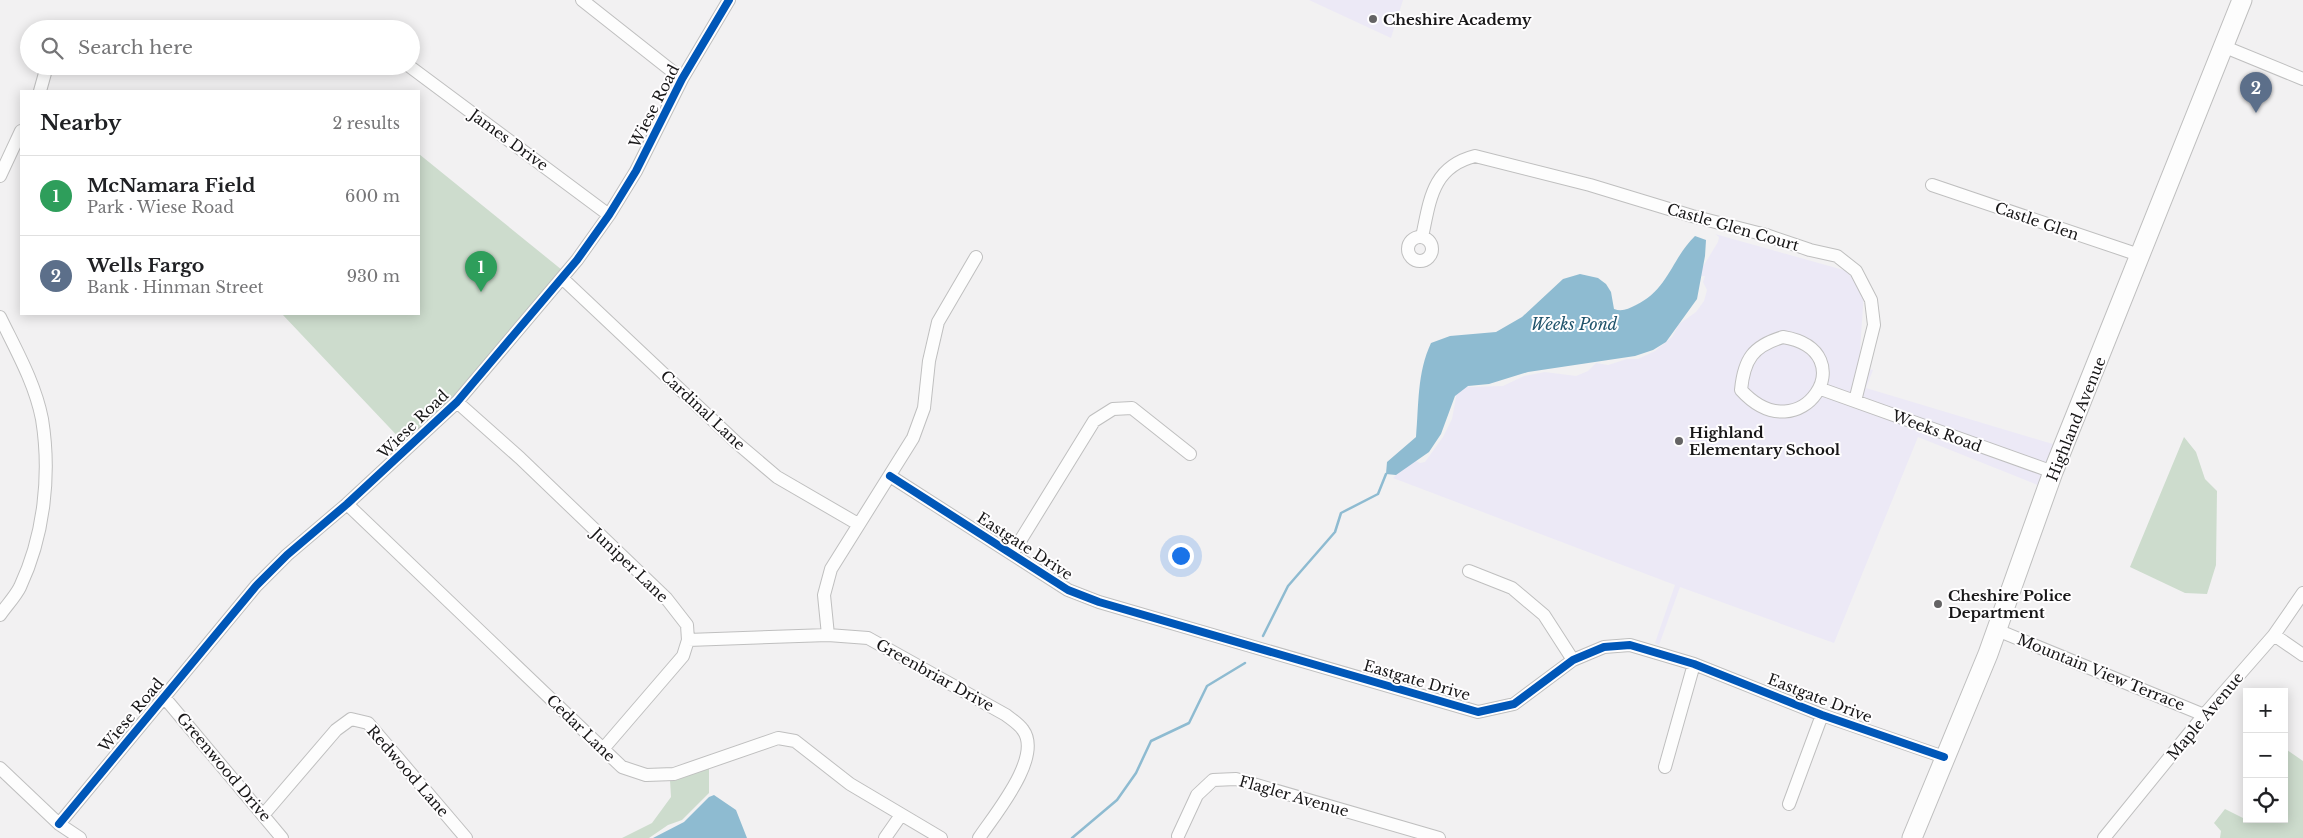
<!DOCTYPE html>
<html lang="en">
<head>
<meta charset="utf-8">
<style>
	body { margin:0; font-family:"Libre Baskerville",serif; background:#f6f6f6; color:#202124 }
	.controls { position:absolute; right:15px; bottom:15px; display:grid; overflow:hidden; border-radius:0px; box-shadow:0 2px 12px #0003 }
	.controls button { width:45px; height:45px; display:grid; place-items:center; padding:0; border:0; border-bottom:1px solid #e0e0e0; background:#fff; color:#202124; font:25px sans-serif }
	.you { position:absolute; left:1180px; top:555px; width:18px; height:18px; margin:-12px; border:4px solid #fff; border-radius:50%; background:#1a73e8; box-shadow:0 0 0 8px #1a73e833 }
	.badge { display:grid; place-items:center; width:32px; height:32px; border-radius:50%; background:#2563eb; color:#fff; font-size:16px; font-weight:700 }
	.pin { position:absolute; translate:-50% -41px; filter:drop-shadow(0 1px 2px #0008) }
	.pin::after { content:''; position:absolute; top:26px; width:18px; height:15px; background:inherit; clip-path:polygon(0 0,100% 0,50% 100%) }
	.list { margin:0; padding:0; list-style:none }
	h2 { display:flex; justify-content:space-between; align-items:center; height:65px; margin:0; padding:0 20px; font-size:21px }
	h2 small { font-size:16px; font-weight:400; color:#757577 }
	.list li { display:grid; grid-template-columns:32px 1fr auto; gap:15px; align-items:center; box-sizing:border-box; height:80px; padding:0 20px; border-top:1px solid #e0e0e0 }
	.list b { display:block; font-size:19px; white-space:nowrap }
	.list p { margin:0; font-size:16px; white-space:nowrap; color:#757577 }
	.list em { font-size:16px; font-style:normal; color:#757577 }
	.icon { flex:none; width:28px; height:28px; fill:none; stroke:currentColor; stroke-width:2; stroke-linecap:round; stroke-linejoin:round }
	.map { position:relative; flex:none; width:2303px; height:838px; overflow:hidden }
	.search { position:absolute; background:#fff; box-shadow:0 2px 12px #0003; left:20px; top:20px; width:400px; height:55px; display:flex; align-items:center; gap:12px; box-sizing:border-box; padding:0 18px; border-radius:28px; color:#757577; font-size:19px }
	.panel { position:absolute; background:#fff; box-shadow:0 2px 12px #0003; left:20px; top:90px; width:400px; height:225px; border-radius:0px }
	.map>svg:first-child { display:block }
	.education { fill:#ece9f6 }
	.green { fill:#cddccd }
	.water { fill:#8ebbd1 }
	.lines { fill:none; stroke-linecap:round; stroke-linejoin:round }
	.stream { stroke:#8ebbd1; stroke-width:2.5 }
	.minor-casing { stroke:#bfbfbf; stroke-width:14 }
	.highway-casing { stroke:#bfbfbf; stroke-width:21 }
	.minor { stroke:#fdfdfd; stroke-width:12 }
	.highway { stroke:#fdfdfd; stroke-width:19 }
	.cycleway-casing { stroke:#fffeff; stroke-width:11 }
	.cycleway { stroke:#0057b8; stroke-width:8 }
	.poi-dot { fill:#646364; stroke:#fffeff; stroke-width:2 }
	.labels { text-anchor:middle; dominant-baseline:central; stroke-width:4; stroke-linejoin:round; paint-order:stroke }
	.poi-label { font-size:15px; font-weight:bold; fill:#171617; stroke:#fffeff; text-anchor:start }
	.street-label { font-size:15px; fill:#171617; stroke:#fffeff }
	.water-label { font-size:16px; font-style:italic; fill:#20536b; stroke:#fffeff }
</style>
</head>
<body>
<div class="map">
<svg width="2303" height="838" viewBox="0 0 2303 838">
	<rect width="100%" height="100%" fill="#f2f1f2"/>
	<path class="education" d="M 1309,0 L 1403,0 L 1391,38 Z
		M 1715,234 L 1865,276 L 1859,367 L 1873,370 L 1866,388 L 2056,445 L 2040,486 L 1918,437 L 1834,643 L 1680,587 L 1659,645 L 1655,643 L 1675,585 L 1393,478 L 1412,459 L 1420,463 L 1425,462 L 1443,437 L 1452,419 L 1456,397 L 1454,385 L 1471,387 L 1503,386 L 1524,376 L 1545,372 L 1576,376 L 1588,371 L 1596,363 L 1608,365 L 1627,359 L 1638,359 L 1655,351 L 1672,337 L 1679,324 L 1696,312 L 1704,301 L 1707,290 L 1703,282 L 1705,276 L 1686,277 L 1704,265 L 1718,242 L 1719,237 Z"/>
	<path class="green" d="M 419,154 L 562,270 L 451,401 L 405,444 L 282,314 L 419,314 Z
		M 2184,437 L 2196,452 L 2205,479 L 2217,491 L 2216,565 L 2207,594 L 2185,593 L 2130,567 Z
		M 2284,748 L 2303,761 L 2303,838 L 2220,838 L 2221,831 L 2214,823 L 2225,809 L 2249,821 L 2250,819 L 2284,819 Z
		M 709,766 L 709,793 L 682,820 L 668,825 L 649,838 L 622,838 L 652,823 L 671,797 L 670,780 Z"/>
	<path class="water" d="M 1695,236 L 1706,240 L 1705,256 L 1697,299 L 1666,342 L 1653,350 L 1635,356 L 1528,372 L 1489,384 L 1468,386 L 1455,396 L 1441,434 L 1429,452 L 1396,475 L 1386,474 L 1387,462 L 1416,437 C 1419,404 1417,373 1431,343 L 1450,336 L 1496,332 L 1522,317 L 1563,279 L 1580,274 L 1598,278 L 1606,284 L 1611,292 L 1614,309 C 1622,312 1628,309 1636,305 C 1668,290 1672,258 1695,236 Z
		M 714,795 L 736,810 L 747,838 L 653,838 L 684,822 L 709,797 Z"/>
	<g class="lines">
		<path class="stream" d="M 1263,636 L 1288,586 L 1335,532 L 1341,513 L 1378,494 L 1386,474
			M 1072,838 L 1117,800 L 1136,773 L 1151,741 L 1189,723 L 1207,686 L 1245,663"/>
		<g class="minor-casing">
			<path id="minor" d="M 582,0 L 682,79
				M 2225,47 L 2303,79
				M 409,66 L 609,215
				M 40,91 L 47,66
				M 0,176 L 21,131
				M 1932,185 L 2142,256
				M 1422,237 C 1430,200 1432,167 1475,156 L 1590,185 L 1692,216 L 1766,235 L 1810,250 L 1837,256 L 1856,271 L 1871,300 L 1874,325 L 1855,401
				M1408 249a12 12 0 1 1 24 0a12 12 0 1 1-24 0Z
				M 562,278 L 737,443 L 777,477 L 858,524
				M 0,317 C 16,350 35,383 42,419 C 51,475 44,536 20,587 C 15,597 6,606 0,615
				M 1783,337 C 1867,351 1801,456 1741,390 C 1744,359 1753,346 1783,337 Z
				M 1821,389 L 2053,472
				M 457,402 L 520,458 L 666,598 L 687,625 L 688,640 L 683,656 L 603,749
				M 890,476 L 1068,590 L 1099,602 L 1478,712 L 1514,704 L 1573,660 L 1604,647 L 1630,645 L 1694,664 L 1822,715 L 1944,757
				M 347,504 L 622,767 L 646,775 L 674,774 L 778,738 L 795,741 L 850,784 L 941,838
				M 1012,554 L 1094,421 L 1113,409 L 1132,408 L 1190,454
				M 1469,571 L 1512,588 L 1544,615 L 1573,660
				M 1997,630 L 2204,715
				M 828,635 L 824,595 L 831,569 L 913,438 L 924,408 L 929,361 L 938,322 L 976,257
				M 2274,635 L 2303,655
				M 688,640 L 828,635 L 868,638 L 1006,715 C 1011,719 1019,724 1023,730 C 1043,757 995,814 979,838
				M 164,697 L 282,838
				M 1665,767 L 1694,664
				M 0,768 L 59,824 L 80,838
				M 1789,804 L 1822,715
				M 264,814 L 336,730 L 351,719 L 368,723 L 466,838
				M 59,824 L 256,586 L 287,555 L 347,504 L 457,402 L 577,260 L 609,215 L 636,171 L 682,79 L 729,0
				M 1178,836 L 1197,795 L 1213,780 L 1236,779 L 1439,838
				M 885,838 L 901,815
				M 2104,838 L 2204,715 L 2274,635 L 2303,593"/>
		</g>
		<g class="highway-casing">
			<path id="highway" d="M 1912,838 L 1988,654 L 2053,472 L 2242,0"/>
		</g>
		<use href="#minor" class="minor"/>
		<use href="#highway" class="highway"/>
		<g class="cycleway-casing">
			<path id="cycleway" d="M 890,476 L 1068,590 L 1099,602 L 1478,712 L 1514,704 L 1573,660 L 1604,647 L 1630,645 L 1694,664 L 1822,715 L 1944,757
				M 59,824 L 256,586 L 287,555 L 347,504 L 457,402 L 577,260 L 609,215 L 636,171 L 682,79 L 729,0"/>
		</g>
		<use href="#cycleway" class="cycleway"/>
	</g>
	<g class="poi-dot">
		<circle cx="1373" cy="19" r="5"/>
		<circle cx="1679" cy="441" r="5"/>
		<circle cx="1938" cy="604" r="5"/>
	</g>
	<g class="labels">
		<g class="poi-label">
			<text x="1383" y="19">Cheshire Academy</text>
			<text x="1689" y="432">Highland<tspan x="1689" dy="17">Elementary School</tspan></text>
			<text x="1948" y="595">Cheshire Police<tspan x="1948" dy="17">Department</tspan></text>
		</g>
		<g class="street-label">
			<text transform="translate(654 106) rotate(-63)">Wiese Road</text>
			<text transform="translate(509 140) rotate(36)">James Drive</text>
			<text transform="translate(2037 221) rotate(19)">Castle Glen</text>
			<text transform="translate(1733 227) rotate(16)">Castle Glen Court</text>
			<text transform="translate(703 410) rotate(43)">Cardinal Lane</text>
			<text transform="translate(2076 419) rotate(-68)">Highland Avenue</text>
			<text transform="translate(413 424) rotate(-44)">Wiese Road</text>
			<text transform="translate(1937 431) rotate(20)">Weeks Road</text>
			<text transform="translate(1025 546) rotate(33)">Eastgate Drive</text>
			<text transform="translate(630 565) rotate(44)">Juniper Lane</text>
			<text transform="translate(2101 672) rotate(22)">Mountain View Terrace</text>
			<text transform="translate(935 675) rotate(29)">Greenbriar Drive</text>
			<text transform="translate(1417 680) rotate(16)">Eastgate Drive</text>
			<text transform="translate(1820 698) rotate(21)">Eastgate Drive</text>
			<text transform="translate(131 715) rotate(-50)">Wiese Road</text>
			<text transform="translate(2205 716) rotate(-50)">Maple Avenue</text>
			<text transform="translate(581 728) rotate(44)">Cedar Lane</text>
			<text transform="translate(224 767) rotate(50)">Greenwood Drive</text>
			<text transform="translate(408 771) rotate(49)">Redwood Lane</text>
			<text transform="translate(1294 796) rotate(16)">Flagler Avenue</text>
		</g>
		<g class="water-label">
			<text x="1574" y="324">Weeks Pond</text>
		</g>
	</g>
</svg>
<div class="controls">
<button>+</button>
<button>−</button>
<button><svg class="icon" aria-label="locate" viewBox="0 0 24 24"><circle cx="12" cy="12" r="6"/><path d="M12 2v4M12 18v4M2 12h4M18 12h4"/></svg></button>
</div>
<div class="you"></div>
<div class="pin badge" style="left:481px;top:292px;background:#2e9e5b">1</div>
<div class="pin badge" style="left:2256px;top:113px;background:#5c6f8a">2</div>
<div class="search"><svg class="icon" aria-label="search" viewBox="0 0 24 24"><circle cx="10" cy="10" r="6"/><path d="M15 15l6 6"/></svg>Search here</div>
<section class="panel">
<h2>Nearby<small>2 results</small></h2>
<ul class="list">
<li><span class="badge" style="background:#2e9e5b">1</span><div><b>McNamara Field</b><p>Park · Wiese Road</p></div><em>600 m</em></li>
<li><span class="badge" style="background:#5c6f8a">2</span><div><b>Wells Fargo</b><p>Bank · Hinman Street</p></div><em>930 m</em></li>
</ul>
</section>
</div>
</body>
</html>
